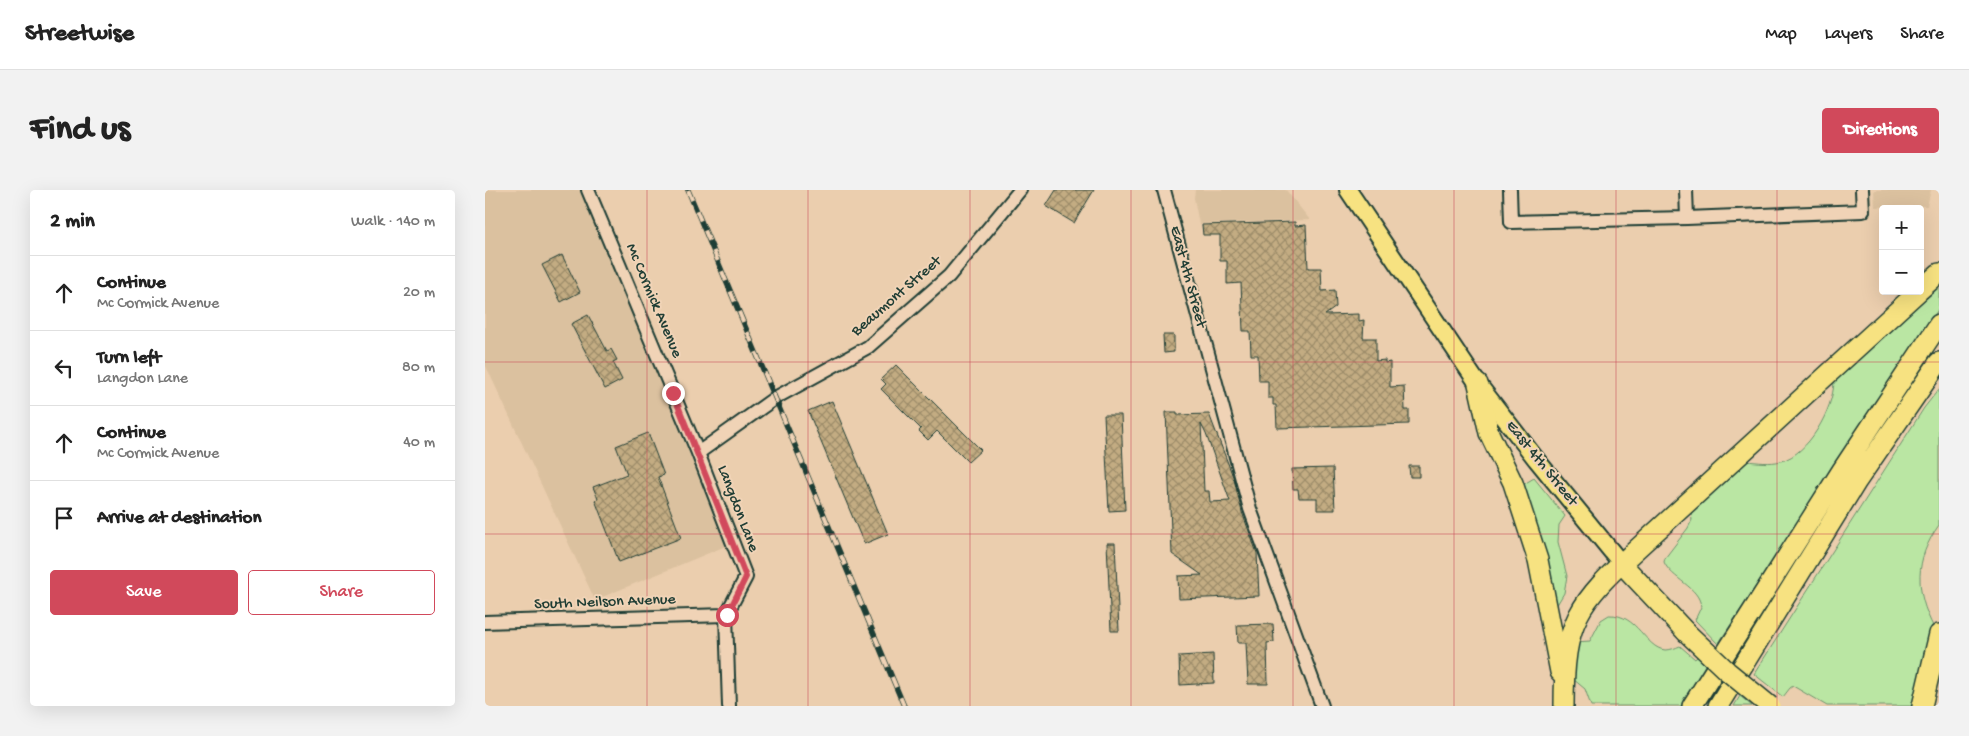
<!DOCTYPE html>
<html lang="en">
<head>
<meta charset="utf-8">
<style>
	body { margin:0; font-family:"Gochi Hand",sans-serif; background:#f2f2f2; color:#222 }
	.controls { position:absolute; right:15px; top:15px; display:grid; overflow:hidden; border-radius:5px; box-shadow:0 5px 20px #0002 }
	.controls button { width:45px; height:45px; display:grid; place-items:center; padding:0; border:0; border-bottom:1px solid #e0e0e0; background:#fff; color:#222; font:25px sans-serif }
	.stop { position:absolute; width:15px; height:15px; margin:-11px; border:4px solid #d1495b; border-radius:50%; background:#fff }
	.stop.end { background:#d1495b; border-color:#fff; box-shadow:0 1px 5px #0008 }
	.list { margin:0; padding:0; list-style:none }
	h2 { display:flex; justify-content:space-between; align-items:center; height:65px; margin:0; padding:0 20px; font-size:21px }
	h2 small { font-size:16px; font-weight:400; color:#767676 }
	.list li { display:grid; grid-template-columns:32px 1fr auto; gap:15px; align-items:center; box-sizing:border-box; height:75px; padding:0 20px; border-top:1px solid #e0e0e0 }
	.list b { display:block; font-size:19px; white-space:nowrap }
	.list p { margin:0; font-size:16px; white-space:nowrap; color:#767676 }
	.list em { font-size:16px; font-style:normal; color:#767676 }
	.actions { display:flex; gap:10px; padding:15px 20px }
	.actions a { flex:1; padding:11px 0; border:1px solid #d1495b; border-radius:5px; text-align:center; font-size:18px; color:#d1495b }
	.actions .main { background:#d1495b; color:#fff }
	.icon { flex:none; width:28px; height:28px; fill:none; stroke:currentColor; stroke-width:2; stroke-linecap:round; stroke-linejoin:round }
	.map { position:relative; flex:none; width:1454px; height:516px; overflow:hidden; border-radius:5px }
	header { display:flex; align-items:center; gap:30px; box-sizing:border-box; height:70px; padding:0 25px; background:#fff; border-bottom:1px solid #e0e0e0 }
	header strong { font-size:24px }
	nav { display:flex; gap:28px; margin-inline-start:auto; font-size:18px }
	.intro { display:flex; align-items:center; justify-content:space-between; box-sizing:border-box; height:120px; padding:0 30px }
	h1 { margin:0; font-size:35px }
	.button { padding:12px 22px; border-radius:5px; background:#d1495b; color:#fff; font-size:18px; font-weight:700 }
	main { display:flex; gap:30px; padding:0 30px }
	aside { flex:1; background:#fff; border-radius:5px; box-shadow:0 5px 20px #0002 }
	.map>svg:first-child { display:block }
	.built { fill:#dbc19f }
	.grass { fill:#bae6a3; stroke:#6c926c }
	.building { fill:url(#building-cross-hatch); stroke:#1f3d34; fill-rule:evenodd }
	.lines { fill:none; stroke-linecap:round; stroke-linejoin:round }
	.minor-casing { stroke:#1f3d34; stroke-width:16 }
	.major-casing { stroke:#1f3d34; stroke-width:20 }
	.highway-casing { stroke:#1f3d34; stroke-width:22 }
	.minor { stroke:#f0d3b6; stroke-width:12 }
	.major { stroke:#f7e281; stroke-width:16 }
	.highway { stroke:#f7e281; stroke-width:19 }
	.rail-casing { stroke:#1f3d34; stroke-width:5.5 }
	.rail { stroke:#f0d3b6; stroke-width:4; stroke-dasharray:11; stroke-linecap:butt }
	.highway-bridge-casing { stroke:#1f3d34; stroke-width:22; stroke-linecap:butt }
	.highway-bridge { stroke:#f7e281; stroke-width:19 }
	.route { stroke:#d1495b; stroke-width:6 }
	.grid { fill:none; stroke:#c84859; stroke-width:1; stroke-opacity:0.55 }
	.labels { text-anchor:middle; dominant-baseline:central; stroke-width:4; stroke-linejoin:round; paint-order:stroke }
	.street-label { font-size:16px; fill:#1f3d34; stroke:#f0d3b6 }
</style>
</head>
<body>
<header>
<strong>Streetwise</strong>
<nav><a>Map</a><a>Layers</a><a>Share</a></nav>
</header>
<div class="intro"><h1>Find us</h1><a class="button">Directions</a></div>
<main>
<aside>
<h2>2 min<small>Walk · 140 m</small></h2>
<ul class="list">
<li><svg class="icon" aria-label="ahead" viewBox="0 0 24 24"><path d="M12 20V5M6 11l6-6 6 6"/></svg><div><b>Continue</b><p>Mc Cormick Avenue</p></div><em>20 m</em></li>
<li><svg class="icon" aria-label="left" viewBox="0 0 24 24"><path d="M17 20v-9H6M10 6l-5 5 5 5"/></svg><div><b>Turn left</b><p>Langdon Lane</p></div><em>80 m</em></li>
<li><svg class="icon" aria-label="ahead" viewBox="0 0 24 24"><path d="M12 20V5M6 11l6-6 6 6"/></svg><div><b>Continue</b><p>Mc Cormick Avenue</p></div><em>40 m</em></li>
<li><svg class="icon" aria-label="arrive" viewBox="0 0 24 24"><path d="M6 21V4h12l-3 4 3 4H6"/></svg><div><b>Arrive at destination</b></div></li>
</ul>
<div class="actions"><a class="main">Save</a><a>Share</a></div>
</aside>
<div class="map">
<svg width="1454" height="516" viewBox="0 0 1454 516">
	<defs>
		<pattern id="building-cross-hatch" width="8" height="8" patternUnits="userSpaceOnUse" patternTransform="scale(1.25)"><rect width="8" height="8" fill="#c3ac82"/><path d="M0 0l8 8M0 8l8-8" fill="none" stroke="#9e8d6b"/></pattern>
	</defs>
	<rect width="100%" height="100%" fill="#ebceae"/>
	<filter id="ink" filterUnits="userSpaceOnUse"><feTurbulence type="fractalNoise" baseFrequency=".02" numOctaves="2"/><feDisplacementMap in="SourceGraphic" scale="10" xChannelSelector="R" yChannelSelector="G"/><feConvolveMatrix kernelMatrix="1 2 1 2 8 2 1 2 1" color-interpolation-filters="sRGB"/></filter>
	<g filter="url(#ink)">
		<path class="built" d="M 0,0 L 103,0 L 248,353 L 110,410 L 0,174 Z
			M 710,0 L 801,0 L 825,30 L 714,34 L 709,8 Z
			M 1389,0 L 1446,0 L 1442,16 L 1390,17 Z"/>
		<path class="grass" d="M 1454,97 L 1454,118 L 1233,454 L 1210,430 L 1216,417 C 1215,397 1186,389 1179,372 L 1180,368 L 1203,338 L 1207,330 L 1206,322 L 1261,271 C 1273,272 1285,274 1296,271 C 1324,264 1348,219 1349,192 Z
			M 1454,199 L 1454,335 C 1429,370 1430,401 1449,438 L 1431,514 L 1425,516 L 1342,516 L 1308,496 L 1305,498 L 1298,507 L 1269,484 L 1439,218 Z
			M 1049,288 L 1080,326 L 1074,335 L 1073,352 L 1082,386 L 1079,403 L 1070,418 L 1034,297 Z
			M 1124,425 C 1153,424 1160,458 1180,460 C 1186,460 1190,458 1195,456 L 1210,469 L 1212,467 L 1220,475 L 1196,516 L 1106,516 L 1100,499 L 1088,489 L 1090,452 L 1105,451 L 1116,430 Z
			M 1255,506 L 1267,516 L 1249,516 Z"/>
		<path class="building" d="M 571,0 L 609,0 L 589,33 L 561,16 Z
			M 810,32 L 810,36 L 821,35 L 823,78 L 836,78 L 837,101 L 850,100 L 851,117 L 840,125 L 874,124 L 874,131 L 879,130 L 878,148 L 891,148 L 891,171 L 900,170 L 900,173 L 905,172 L 905,197 L 919,196 L 920,220 L 924,220 L 924,234 L 792,238 L 791,215 L 788,215 L 788,208 L 783,208 L 783,191 L 774,191 L 773,165 L 766,165 L 765,141 L 758,141 L 756,93 L 742,94 L 742,71 L 735,71 L 735,45 L 718,45 L 717,35 Z
			M 77,65 L 95,102 L 76,112 L 57,75 Z
			M 103,125 L 122,161 L 126,159 L 132,170 L 128,172 L 137,190 L 120,199 L 86,134 Z
			M 678,145 L 689,145 L 689,162 L 679,163 Z
			M 411,175 L 496,260 L 483,272 L 452,241 L 443,250 L 434,241 L 436,239 L 396,199 L 401,194 L 396,189 Z
			M 347,211 L 403,344 L 379,354 L 323,221 Z
			M 681,222 L 692,222 L 692,225 L 724,224 L 749,289 L 757,322 L 772,363 L 774,406 L 694,409 L 693,386 L 717,385 L 687,364 ZM 716,234 L 721,244 L 745,311 L 725,312 L 724,301 L 719,301 Z
			M 619,225 L 636,225 L 640,320 L 624,321 Z
			M 163,243 L 179,285 L 173,287 L 196,348 L 134,372 L 110,310 L 113,309 L 108,297 L 142,284 L 131,256 Z
			M 924,276 L 934,276 L 934,287 L 925,287 Z
			M 848,278 L 850,320 L 832,320 L 832,308 L 814,308 L 813,299 L 808,299 L 807,279 Z
			M 622,353 L 630,353 L 634,441 L 626,441 Z
			M 788,434 L 789,452 L 782,453 L 783,494 L 763,494 L 761,453 L 753,453 L 752,435 Z
			M 728,464 L 729,493 L 695,495 L 694,466 Z"/>
		<g class="lines">
			<g class="minor-casing">
				<path id="minor" d="M 103,0 L 213,263 L 261,387 L 241,425 L 244,516
					M 679,0 L 765,319 L 837,516
					M 1025,0 L 1026,32 L 1202,28 L 1378,21 L 1377,0
					M 1201,0 L 1202,28
					M 213,263 L 290,208 L 383,157 L 464,86 L 535,0
					M 0,432 L 241,425"/>
			</g>
			<g class="major-casing">
				<path id="major" d="M 863,0 L 993,194 L 1051,269 L 1136,373"/>
			</g>
			<g class="highway-casing">
				<path id="highway" d="M 1435,100 L 1454,83
					M 993,194 L 1004,243 L 1028,293 L 1053,370 L 1075,482
					M 1136,373 L 1201,442
					M 1079,516 C 1079,430 1092,414 1154,357 L 1434,101
					M 1207,516 L 1357,280 L 1454,134
					M 1233,516 L 1372,291 L 1454,172
					M 1437,516 L 1454,444"/>
			</g>
			<use href="#minor" class="minor"/>
			<use href="#major" class="major"/>
			<use href="#highway" class="highway"/>
			<g class="rail-casing">
				<path id="rail" d="M 203,0 L 419,516"/>
			</g>
			<use href="#rail" class="rail"/>
			<g class="highway-bridge-casing">
				<path id="highway-bridge" d="M 1201,442 L 1242,481 L 1285,516"/>
			</g>
			<use href="#highway-bridge" class="highway-bridge"/>
		</g>
	</g>
	<g class="lines" filter="url(#ink)">
		<path class="route" d="M 188,203 L 261,387 L 242,425"/>
	</g>
	<path class="grid" d="M 162,0 L 162,516M 323,0 L 323,516M 485,0 L 485,516M 646,0 L 646,516M 808,0 L 808,516M 969,0 L 969,516M 1131,0 L 1131,516M 1292,0 L 1292,516M 0,172 L 1454,172M 0,344 L 1454,344"/>
	<g class="labels">
		<g class="street-label">
			<text transform="translate(702 87) rotate(75)">East 4th Street</text>
			<text transform="translate(412 107) rotate(-41)">Beaumont Street</text>
			<text transform="translate(168 111) rotate(67)">Mc Cormick Avenue</text>
			<text transform="translate(1056 274) rotate(51)">East 4th Street</text>
			<text transform="translate(252 319) rotate(69)">Langdon Lane</text>
			<text transform="translate(120 413) rotate(-2)">South Neilson Avenue</text>
		</g>
	</g>
</svg>
<div class="controls">
<button>+</button>
<button>−</button>
</div>
<div class="stop" style="left:242px;top:425px"></div>
<div class="stop end" style="left:188px;top:203px"></div>
</div>
</main>
</body>
</html>
